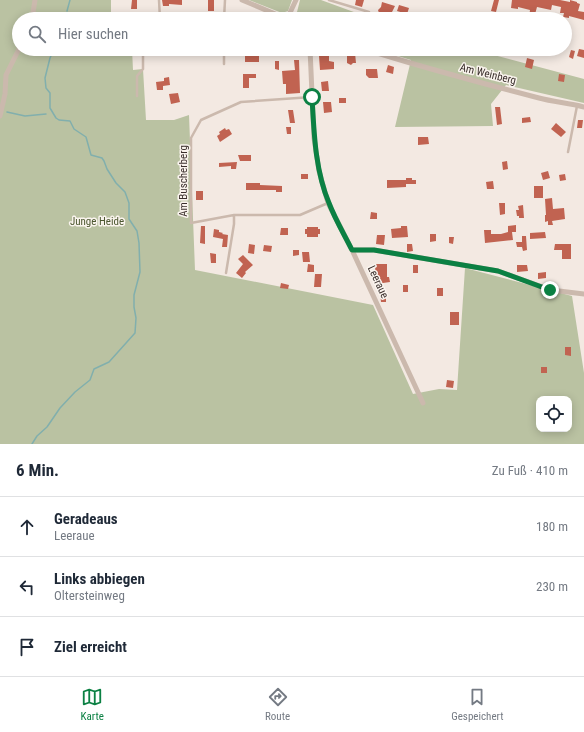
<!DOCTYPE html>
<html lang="de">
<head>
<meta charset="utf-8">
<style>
	body { margin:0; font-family:"Roboto Condensed",sans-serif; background:#f2f2f3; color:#1f2937 }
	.controls { position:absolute; right:12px; bottom:12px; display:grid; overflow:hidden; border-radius:8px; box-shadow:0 2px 10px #0003 }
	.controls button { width:36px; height:36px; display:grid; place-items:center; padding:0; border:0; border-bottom:1px solid #e0e1e3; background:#fff; color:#1f2937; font:20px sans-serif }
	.stop { position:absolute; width:12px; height:12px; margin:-9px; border:3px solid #0b8043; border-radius:50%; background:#fff }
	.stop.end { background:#0b8043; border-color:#fff; box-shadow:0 1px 4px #0008 }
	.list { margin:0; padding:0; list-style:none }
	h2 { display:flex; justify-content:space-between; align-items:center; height:52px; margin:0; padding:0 16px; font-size:17px }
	h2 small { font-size:13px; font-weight:400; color:#747a83 }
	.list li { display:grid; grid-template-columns:26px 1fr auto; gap:12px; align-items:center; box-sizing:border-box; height:60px; padding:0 16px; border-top:1px solid #e0e1e3 }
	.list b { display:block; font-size:15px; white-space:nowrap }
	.list p { margin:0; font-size:13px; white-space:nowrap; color:#747a83 }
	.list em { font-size:13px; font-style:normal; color:#747a83 }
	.icon { flex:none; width:22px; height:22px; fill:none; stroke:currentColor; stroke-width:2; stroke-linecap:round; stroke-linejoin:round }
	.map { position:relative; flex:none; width:584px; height:444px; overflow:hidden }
	.search { position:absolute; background:#fff; box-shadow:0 2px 10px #0003; left:12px; right:12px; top:12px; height:44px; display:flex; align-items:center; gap:10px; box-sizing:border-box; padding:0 14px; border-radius:22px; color:#747a83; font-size:15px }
	.sheet { height:232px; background:#fff }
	nav { display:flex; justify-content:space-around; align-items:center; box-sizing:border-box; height:56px; border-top:1px solid #e0e1e3; background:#fff; font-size:11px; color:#747a83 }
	nav a { display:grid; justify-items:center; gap:2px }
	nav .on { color:#0b8043 }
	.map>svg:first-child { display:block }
	.green { fill:#bac2a2; fill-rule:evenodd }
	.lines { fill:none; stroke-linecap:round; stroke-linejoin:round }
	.stream { stroke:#81afad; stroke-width:1.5 }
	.building { fill:#c16351 }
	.lane { stroke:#cbb9ad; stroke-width:2.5 }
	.street { stroke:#cbb9ad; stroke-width:5 }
	.route { stroke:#0b8043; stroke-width:5 }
	.labels { text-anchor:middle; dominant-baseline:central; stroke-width:3; stroke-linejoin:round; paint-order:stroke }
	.street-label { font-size:11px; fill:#3a2f2c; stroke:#faf4ee }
	.park-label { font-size:11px; fill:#4c5730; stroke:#faf4ee }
</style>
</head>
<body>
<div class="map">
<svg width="584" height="444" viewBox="0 0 584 444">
	<rect width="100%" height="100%" fill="#f3e9e2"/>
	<path class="green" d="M 0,0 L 111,0 L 111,19 L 19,19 L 19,49 L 132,49 L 133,70 L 143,69 L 146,120 L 174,120 L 189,115 L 195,270 L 373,305 L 413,394 L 439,389 L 457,390 L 465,268 L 572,296 L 584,373 L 584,444 L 0,444 ZM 539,399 L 569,399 L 569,429 L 539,429 Z
		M 249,0 L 292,0 L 288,11 L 282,13 Z
		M 300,0 L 321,0 L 373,19 L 297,19 L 297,12 Z
		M 375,49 L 471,49 L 584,79 L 584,103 L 506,85 L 491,104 L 493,126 L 395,127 L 411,60 Z"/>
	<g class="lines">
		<path class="stream" d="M 67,11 L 70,0
			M 64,19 L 64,17
			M 7,112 L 25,116 L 46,114
			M 32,444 L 37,436 L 47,427 L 60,408 L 75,392 L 90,380 L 94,369 L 109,362 L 135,333 L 136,318 L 134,307 L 134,295 L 140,272 L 139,243 L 137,231 L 129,219 L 129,203 L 125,192 L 116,183 L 107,169 L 104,161 L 102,158 L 91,155 L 86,137 L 74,129 L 70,121 L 59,120 L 56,118 L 50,108 L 50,93 L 46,88 L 45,78 L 50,58 L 54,49"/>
	</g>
	<path class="building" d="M 132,0 L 137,0 L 137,9 L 131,9 Z
		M 162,0 L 182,0 L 182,5 L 169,4 L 169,6 L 163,6 Z
		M 208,0 L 214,0 L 214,11 L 208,11 Z
		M 356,0 L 364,0 L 362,7 L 355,5 Z
		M 494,0 L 499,0 L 496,12 L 491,11 Z
		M 512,0 L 560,0 L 570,2 L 570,0 L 577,2 L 577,3 L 580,4 L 578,11 L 584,12 L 584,20 L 569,16 L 569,18 L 563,17 L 564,13 L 560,13 L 561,7 L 552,5 L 551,10 L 537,7 L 534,18 L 529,17 L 530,10 L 518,7 L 518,9 L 511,8 Z
		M 382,2 L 395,6 L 392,12 L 386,12 L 384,18 L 378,16 L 379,13 L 378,10 L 381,7 Z
		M 399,5 L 409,8 L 407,14 L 397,11 Z
		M 194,13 L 202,13 L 202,19 L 194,19 Z
		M 227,14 L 251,14 L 251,19 L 227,19 Z
		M 193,49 L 212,49 L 212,54 L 193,55 Z
		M 316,49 L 329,49 L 329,61 L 334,62 L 334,69 L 320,70 L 319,56 L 316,56 Z
		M 579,49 L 584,50 L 584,58 L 577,56 Z
		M 571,50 L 575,51 L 573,59 L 569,57 Z
		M 347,53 L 355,53 L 356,63 L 353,63 L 351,65 L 347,63 Z
		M 251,54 L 259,54 L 259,62 L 245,62 L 245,55 L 251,55 Z
		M 527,58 L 534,60 L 532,69 L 525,67 Z
		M 294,60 L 299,60 L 300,93 L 286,94 L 286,84 L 283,84 L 282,71 L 295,70 Z
		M 275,61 L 279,61 L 279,70 L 275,69 Z
		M 388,65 L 394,67 L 393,74 L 386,72 Z
		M 366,69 L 377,69 L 378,78 L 369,78 L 366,75 Z
		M 243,74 L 256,74 L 256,78 L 249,78 L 249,88 L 243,88 Z
		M 559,74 L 565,75 L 564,82 L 558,81 Z
		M 169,77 L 170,85 L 163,86 L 163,90 L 157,90 L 156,82 L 164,81 L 164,78 Z
		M 328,81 L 329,91 L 322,91 L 321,82 Z
		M 178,93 L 180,102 L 171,104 L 169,94 Z
		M 339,98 L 346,98 L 346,103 L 339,103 Z
		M 323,102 L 331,102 L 332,112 L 324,113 Z
		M 495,107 L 500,107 L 502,124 L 497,125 Z
		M 288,110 L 293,110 L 295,123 L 290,123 Z
		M 530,117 L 531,122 L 522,123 L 522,118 Z
		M 578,120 L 583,120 L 582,128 L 577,128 Z
		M 556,123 L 566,132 L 561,137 L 551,129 Z
		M 286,127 L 291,127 L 291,134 L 287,134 Z
		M 225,128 L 226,130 L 229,129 L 232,134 L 220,142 L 217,136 L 220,134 L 219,132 Z
		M 418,137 L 428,137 L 429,144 L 418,145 Z
		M 238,155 L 251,155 L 251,161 L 240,161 Z
		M 507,161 L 508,169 L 503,170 L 502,162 Z
		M 237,162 L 236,169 L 231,169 L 231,166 L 219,167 L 219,163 Z
		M 548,171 L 550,178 L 543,180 L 541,173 Z
		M 301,174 L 308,174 L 308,179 L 301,179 Z
		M 565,174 L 566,180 L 560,181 L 559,175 Z
		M 406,178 L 412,178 L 412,180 L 416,180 L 416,184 L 406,184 L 406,187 L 387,188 L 387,180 L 406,180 Z
		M 493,181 L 494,189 L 487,189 L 486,182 Z
		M 246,183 L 260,183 L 260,185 L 282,186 L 282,192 L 276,192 L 276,190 L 246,190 Z
		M 534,186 L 543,186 L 543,198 L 534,198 Z
		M 196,191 L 203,191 L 203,200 L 196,200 Z
		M 552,198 L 553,209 L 564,208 L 565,219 L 552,221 L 553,225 L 548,225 L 548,221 L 545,222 L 545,215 L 546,215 L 545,199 Z
		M 499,203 L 505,203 L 505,214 L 500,215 Z
		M 523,205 L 524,218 L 519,218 L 519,216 L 517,216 L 516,210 L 519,210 L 518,206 Z
		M 371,212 L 377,213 L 377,219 L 370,219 Z
		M 516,225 L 516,232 L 511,232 L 512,232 L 513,240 L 485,243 L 484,230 L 491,230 L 491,234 L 501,234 L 508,232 L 508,226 Z
		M 201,226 L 205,226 L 205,244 L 200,243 Z
		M 401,226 L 407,226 L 408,237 L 392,238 L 391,229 L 401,228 Z
		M 307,227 L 318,227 L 318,229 L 320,229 L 320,234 L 318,234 L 318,237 L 307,237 L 307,234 L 305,234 L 305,229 L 307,229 Z
		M 281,228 L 288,228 L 288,235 L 280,235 Z
		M 214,229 L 219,230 L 219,232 L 223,233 L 222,234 L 228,235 L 227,247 L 222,247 L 223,239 L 213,237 Z
		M 545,232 L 546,238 L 530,239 L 530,233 Z
		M 430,234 L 436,234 L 436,241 L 430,242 Z
		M 377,235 L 385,235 L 384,245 L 376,244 Z
		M 522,236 L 526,236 L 527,250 L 523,251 L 522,247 L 517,247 L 516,242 L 522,242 Z
		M 449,237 L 454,237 L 453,244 L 449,243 Z
		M 249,244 L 255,245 L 254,254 L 248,253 Z
		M 407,244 L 412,244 L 413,251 L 407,252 Z
		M 555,244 L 571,244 L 571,259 L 562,259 L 562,250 L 554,250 Z
		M 264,245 L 272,246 L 271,252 L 263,251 Z
		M 293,250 L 299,250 L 299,255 L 293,256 Z
		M 302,252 L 309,252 L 310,262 L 303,262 Z
		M 210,253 L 216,254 L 216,263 L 211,263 Z
		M 243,255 L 253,265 L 245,272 L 246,273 L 242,278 L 236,273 L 243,264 L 238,259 Z
		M 308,264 L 314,265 L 314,272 L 307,272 Z
		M 375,264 L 387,264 L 387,277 L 389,277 L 390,282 L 376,284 Z
		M 413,265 L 418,265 L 418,273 L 413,273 Z
		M 517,265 L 527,265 L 528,271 L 517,272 Z
		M 546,272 L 546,278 L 538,279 L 538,273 Z
		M 315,274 L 322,274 L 321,287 L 314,287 Z
		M 281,283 L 289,285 L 288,289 L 280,288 Z
		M 403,285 L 408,285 L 408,292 L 403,292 Z
		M 437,288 L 443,288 L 443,296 L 437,296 Z
		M 380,293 L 386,293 L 386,302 L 381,302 Z
		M 450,312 L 459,312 L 459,325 L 450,325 Z
		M 565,347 L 571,347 L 571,356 L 565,355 Z
		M 541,367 L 547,367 L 547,373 L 541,373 Z
		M 447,380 L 454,381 L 453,388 L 446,387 Z"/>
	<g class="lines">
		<path class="lane" d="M 159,0 L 160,19
			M 329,0 L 369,12
			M 224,19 L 225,0
			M 224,64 L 224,49
			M 137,96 L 137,76 L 143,69 L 143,49
			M 312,97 L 241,102 L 201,120 L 191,138 L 191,223 L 234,215 L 300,215 L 328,203
			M 568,152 L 577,106
			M 226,273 L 234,224 L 234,215"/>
		<path class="street" d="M 242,0 L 287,19 L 296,0
			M 32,19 L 35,0
			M 310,49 L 314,138 L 319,171 L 328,203 L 352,250 L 423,403
			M 365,49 C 423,68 481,83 539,98 C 554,102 569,103 584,107
			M 0,116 L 5,94 L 6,75 L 19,49
			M 352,250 L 374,250 L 498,271 L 551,290 L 584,294"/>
	</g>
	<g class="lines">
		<path class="route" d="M 312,97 C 314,132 315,170 329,203 C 335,219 344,234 352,250 L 374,250 L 498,271 L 550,290"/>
	</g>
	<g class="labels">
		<g class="street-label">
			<text transform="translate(488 74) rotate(14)">Am Weinberg</text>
			<text transform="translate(183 181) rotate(-90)">Am Buscherberg</text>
			<text transform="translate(378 282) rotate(65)">Leeraue</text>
		</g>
		<g class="park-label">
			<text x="97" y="221">Junge Heide</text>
		</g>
	</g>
</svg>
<div class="controls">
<button><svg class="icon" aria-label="locate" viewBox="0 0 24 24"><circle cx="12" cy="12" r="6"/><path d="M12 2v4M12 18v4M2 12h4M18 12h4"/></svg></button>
</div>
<div class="stop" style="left:312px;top:97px"></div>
<div class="stop end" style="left:550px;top:290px"></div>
<div class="search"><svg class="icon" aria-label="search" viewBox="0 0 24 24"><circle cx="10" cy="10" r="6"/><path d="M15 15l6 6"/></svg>Hier suchen</div>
</div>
<section class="sheet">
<h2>6 Min.<small>Zu Fuß · 410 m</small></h2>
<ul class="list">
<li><svg class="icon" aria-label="ahead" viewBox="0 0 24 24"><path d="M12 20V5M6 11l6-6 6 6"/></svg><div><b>Geradeaus</b><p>Leeraue</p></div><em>180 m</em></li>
<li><svg class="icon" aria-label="left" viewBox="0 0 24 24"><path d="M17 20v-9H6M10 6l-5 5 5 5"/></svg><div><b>Links abbiegen</b><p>Oltersteinweg</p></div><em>230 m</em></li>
<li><svg class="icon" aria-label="arrive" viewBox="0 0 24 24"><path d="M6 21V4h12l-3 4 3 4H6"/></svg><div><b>Ziel erreicht</b></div></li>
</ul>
</section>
<nav>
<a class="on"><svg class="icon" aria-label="map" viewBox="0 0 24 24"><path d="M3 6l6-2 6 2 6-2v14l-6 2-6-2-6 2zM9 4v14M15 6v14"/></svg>Karte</a>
<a><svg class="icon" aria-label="directions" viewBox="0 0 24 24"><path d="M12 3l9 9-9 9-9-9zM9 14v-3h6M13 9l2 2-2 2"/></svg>Route</a>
<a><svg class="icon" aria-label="saved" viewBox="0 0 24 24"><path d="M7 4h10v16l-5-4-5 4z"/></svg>Gespeichert</a>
</nav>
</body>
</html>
